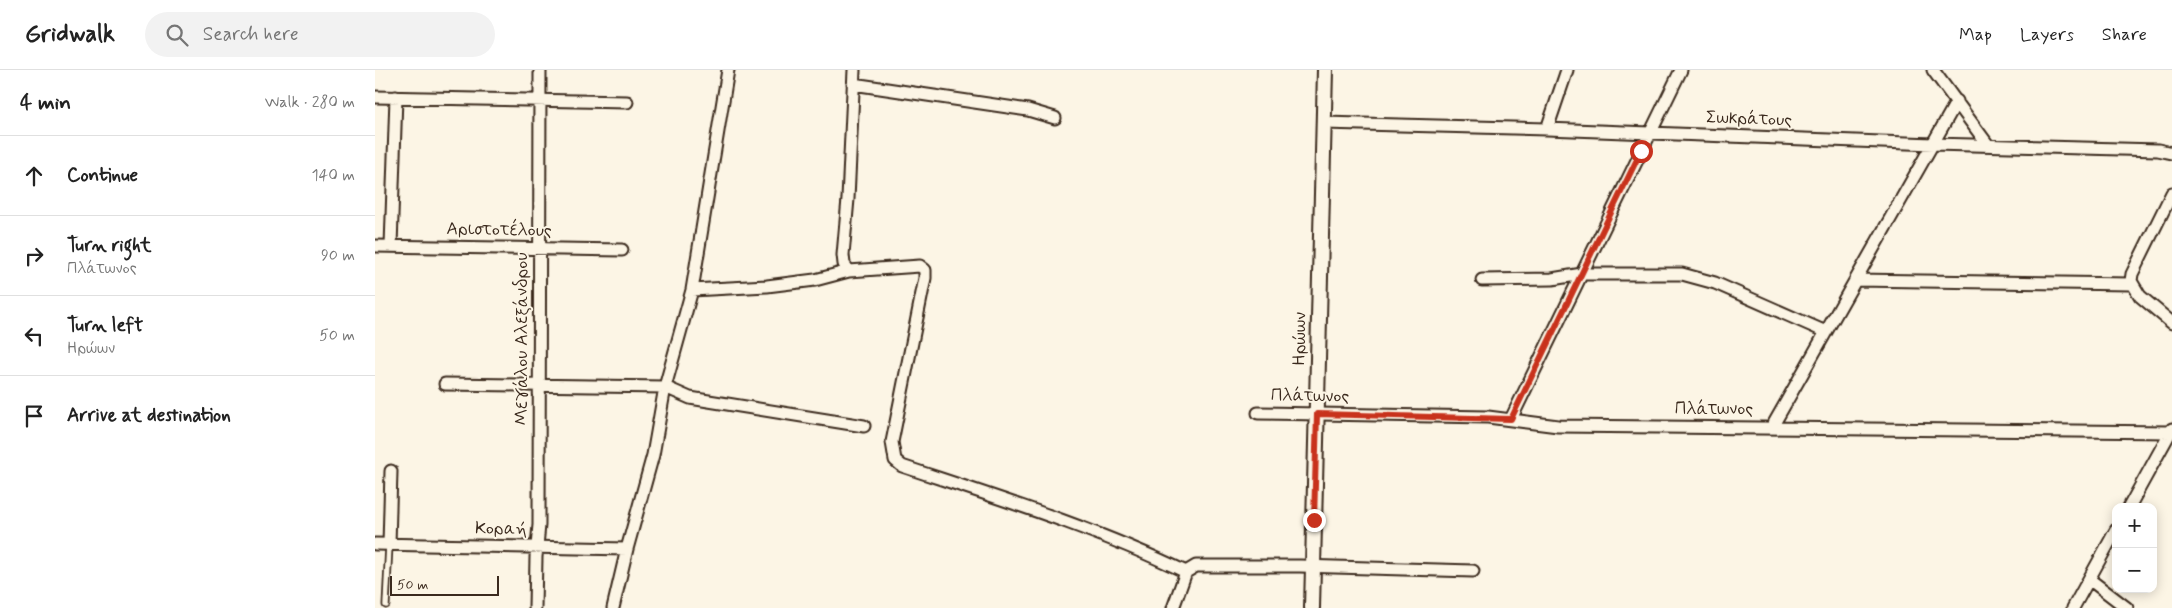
<!DOCTYPE html>
<html lang="en">
<head>
<meta charset="utf-8">
<style>
	body { margin:0; font-family:Mynerve,sans-serif; background:#f2f2f2; color:#222 }
	.controls { position:absolute; right:15px; bottom:15px; display:grid; overflow:hidden; border-radius:10px; box-shadow:0 2px 12px #0003 }
	.controls button { width:45px; height:45px; display:grid; place-items:center; padding:0; border:0; border-bottom:1px solid #e0e0e0; background:#fff; color:#222; font:25px sans-serif }
	.scale { position:absolute; left:15px; bottom:12px; width:109px; box-sizing:border-box; padding-left:5px; border:2px solid #3b2a1e; border-top:0; font-size:14px; line-height:18px; white-space:nowrap; color:#3b2a1e; -webkit-text-stroke:4px #fcf5e5; paint-order:stroke }
	.stop { position:absolute; width:15px; height:15px; margin:-11px; border:4px solid #c8321e; border-radius:50%; background:#fff }
	.stop.end { background:#c8321e; border-color:#fff; box-shadow:0 1px 5px #0008 }
	.list { margin:0; padding:0; list-style:none }
	h2 { display:flex; justify-content:space-between; align-items:center; height:65px; margin:0; padding:0 20px; font-size:21px }
	h2 small { font-size:16px; font-weight:400; color:#767676 }
	.list li { display:grid; grid-template-columns:32px 1fr auto; gap:15px; align-items:center; box-sizing:border-box; height:80px; padding:0 20px; border-top:1px solid #e0e0e0 }
	.list b { display:block; font-size:19px; white-space:nowrap }
	.list p { margin:0; font-size:16px; white-space:nowrap; color:#767676 }
	.list em { font-size:16px; font-style:normal; color:#767676 }
	.icon { flex:none; width:28px; height:28px; fill:none; stroke:currentColor; stroke-width:2; stroke-linecap:round; stroke-linejoin:round }
	.map { position:relative; flex:none; width:1797px; height:538px; overflow:hidden }
	header { display:flex; align-items:center; gap:30px; box-sizing:border-box; height:70px; padding:0 25px; background:#fff; border-bottom:1px solid #e0e0e0 }
	header strong { font-size:24px }
	nav { display:flex; gap:28px; margin-inline-start:auto; font-size:18px }
	.search { width:350px; height:45px; background:#f2f2f2; display:flex; align-items:center; gap:12px; box-sizing:border-box; padding:0 18px; border-radius:28px; color:#767676; font-size:19px }
	main { display:flex }
	aside { flex:1; background:#fff }
	.map>svg:first-child { display:block }
	.lines { fill:none; stroke-linecap:round; stroke-linejoin:round }
	.service-casing { stroke:#3b2a1e; stroke-width:9 }
	.minor-casing { stroke:#3b2a1e; stroke-width:15 }
	.tertiary-casing { stroke:#3b2a1e; stroke-width:18 }
	.service { stroke:#fcf5e5; stroke-width:5.5 }
	.minor { stroke:#fcf5e5; stroke-width:11 }
	.tertiary { stroke:#fcf5e5; stroke-width:14 }
	.route { stroke:#c8321e; stroke-width:6 }
	.labels { text-anchor:middle; dominant-baseline:central; stroke-width:4; stroke-linejoin:round; paint-order:stroke }
	.street-label { font-size:18px; fill:#3b2a1e; stroke:#fcf5e5 }
</style>
</head>
<body>
<header>
<strong>Gridwalk</strong>
<div class="search"><svg class="icon" aria-label="search" viewBox="0 0 24 24"><circle cx="10" cy="10" r="6"/><path d="M15 15l6 6"/></svg>Search here</div>
<nav><a>Map</a><a>Layers</a><a>Share</a></nav>
</header>
<main>
<aside>
<h2>4 min<small>Walk · 280 m</small></h2>
<ul class="list">
<li><svg class="icon" aria-label="ahead" viewBox="0 0 24 24"><path d="M12 20V5M6 11l6-6 6 6"/></svg><div><b>Continue</b></div><em>140 m</em></li>
<li><svg class="icon" aria-label="right" viewBox="0 0 24 24"><path d="M7 20v-9h11M14 6l5 5-5 5"/></svg><div><b>Turn right</b><p>Πλάτωνος</p></div><em>90 m</em></li>
<li><svg class="icon" aria-label="left" viewBox="0 0 24 24"><path d="M17 20v-9H6M10 6l-5 5 5 5"/></svg><div><b>Turn left</b><p>Ηρώων</p></div><em>50 m</em></li>
<li><svg class="icon" aria-label="arrive" viewBox="0 0 24 24"><path d="M6 21V4h12l-3 4 3 4H6"/></svg><div><b>Arrive at destination</b></div></li>
</ul>
</aside>
<div class="map">
<svg width="1797" height="538" viewBox="0 0 1797 538">
	<rect width="100%" height="100%" fill="#fcf5e5"/>
	<filter id="ink" filterUnits="userSpaceOnUse"><feTurbulence type="fractalNoise" baseFrequency=".02" numOctaves="2"/><feDisplacementMap in="SourceGraphic" scale="10" xChannelSelector="R" yChannelSelector="G"/><feConvolveMatrix kernelMatrix="1 2 1 2 8 2 1 2 1" color-interpolation-filters="sRGB"/></filter>
	<g filter="url(#ink)">
		<g class="lines">
			<g class="service-casing">
				<path id="service" d="M 11,535 L 14,475"/>
			</g>
			<g class="minor-casing">
				<path id="minor" d="M 1558,0 L 1613,75
					M 478,14 L 653,40 L 680,48
					M 0,27 L 252,32
					M 949,53 L 1172,59 L 1558,74 L 1783,80 L 1797,83
					M 1172,59 L 1192,0
					M 1797,123 L 1757,204 L 1756,211 L 1765,226 L 1797,253
					M 0,176 L 247,180
					M 16,176 L 21,27
					M 474,201 L 469,194 L 468,185 L 473,129 L 479,0
					M 1107,210 L 1177,209 L 1207,204 L 1307,204 L 1340,213 L 1451,262
					M 1481,210 L 1756,214
					M 317,220 L 392,216 L 440,210 L 474,201 L 545,196 L 550,200 L 550,208 L 517,372 L 520,390 L 527,396 C 623,428 720,458 811,502
					M 70,314 L 290,317 L 315,328 L 489,356
					M 883,343 L 1113,347 L 1183,356 L 1796,362
					M 1136,349 L 1306,0
					M 1397,357 L 1582,31
					M 1754,437 L 1797,359
					M 0,474 L 252,479
					M 14,475 L 16,401
					M 1714,509 L 1752,538
					M 160,538 L 161,487 L 164,455 L 165,0
					M 238,538 L 252,479 L 278,385 L 290,317 L 317,220 L 353,0
					M 798,538 L 811,502 L 821,496 L 925,496 L 1098,501
					M 1698,538 L 1741,460"/>
			</g>
			<g class="tertiary-casing">
				<path id="tertiary" d="M 937,538 L 950,0"/>
			</g>
			<use href="#service" class="service"/>
			<use href="#minor" class="minor"/>
			<use href="#tertiary" class="tertiary"/>
		</g>
	</g>
	<g class="lines" filter="url(#ink)">
		<path class="route" d="M 939,450 L 942,344 L 1136,349 L 1266,81"/>
	</g>
	<g class="labels">
		<g class="street-label">
			<text transform="translate(1374 49) rotate(2)">Σωκράτους</text>
			<text transform="translate(124 160) rotate(1)">Αριστοτέλους</text>
			<text transform="translate(147 269) rotate(-90)">Μεγάλου Αλεξάνδρου</text>
			<text transform="translate(925 269) rotate(-89)">Ηρώων</text>
			<text transform="translate(935 326) rotate(1)">Πλάτωνος</text>
			<text x="1339" y="339">Πλάτωνος</text>
			<text transform="translate(126 459) rotate(1)">Κοραή</text>
		</g>
	</g>
</svg>
<div class="controls">
<button>+</button>
<button>−</button>
</div>
<div class="scale">50 m</div>
<div class="stop" style="left:1266px;top:81px"></div>
<div class="stop end" style="left:939px;top:450px"></div>
</div>
</main>
</body>
</html>
